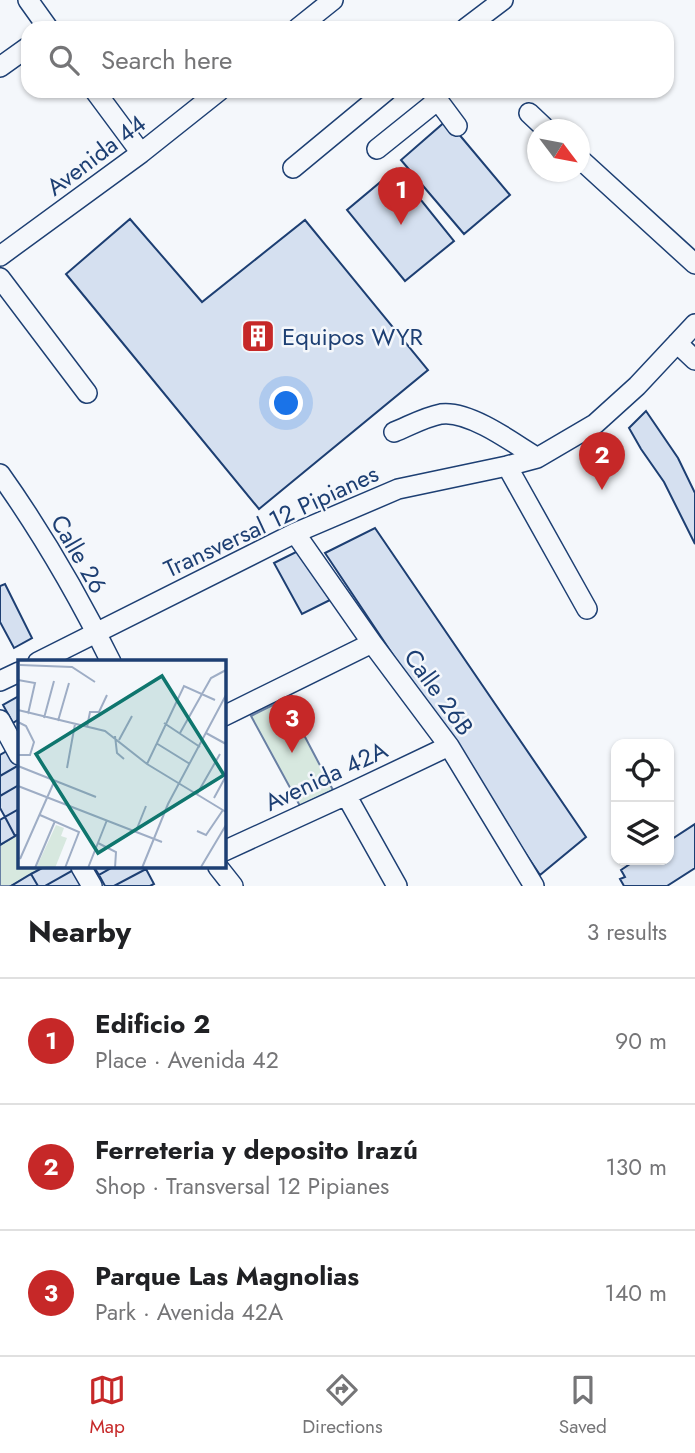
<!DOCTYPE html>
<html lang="en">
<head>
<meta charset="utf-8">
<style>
	body { margin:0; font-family:Jost,sans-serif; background:#f6f6f6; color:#202124 }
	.controls { position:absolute; right:21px; bottom:21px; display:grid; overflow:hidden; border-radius:14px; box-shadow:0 2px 5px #0004 }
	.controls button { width:63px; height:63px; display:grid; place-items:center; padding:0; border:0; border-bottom:2px solid #e0e0e0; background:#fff; color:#202124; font:35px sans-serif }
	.compass { position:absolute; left:527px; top:119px; width:63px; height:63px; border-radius:50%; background:#fff; box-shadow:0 2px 5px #0004; rotate:122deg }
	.you { position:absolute; left:287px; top:404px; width:24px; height:24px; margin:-18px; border:5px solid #fff; border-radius:50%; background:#1a73e8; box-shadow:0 0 0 10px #1a73e833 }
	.badge { display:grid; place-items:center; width:46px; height:46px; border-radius:50%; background:#c62828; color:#fff; font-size:23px; font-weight:700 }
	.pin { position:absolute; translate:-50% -58px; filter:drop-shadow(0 2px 4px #0008) }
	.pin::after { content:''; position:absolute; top:37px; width:24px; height:21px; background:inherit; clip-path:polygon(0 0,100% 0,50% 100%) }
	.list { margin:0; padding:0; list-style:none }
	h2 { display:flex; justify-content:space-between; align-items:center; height:91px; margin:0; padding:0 28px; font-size:30px }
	h2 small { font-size:23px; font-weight:400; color:#757577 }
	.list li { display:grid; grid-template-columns:46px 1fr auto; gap:21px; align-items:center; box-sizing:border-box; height:126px; padding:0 28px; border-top:2px solid #e0e0e0 }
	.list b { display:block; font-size:26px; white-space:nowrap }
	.list p { margin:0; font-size:23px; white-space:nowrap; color:#757577 }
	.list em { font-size:23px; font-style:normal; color:#757577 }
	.icon { flex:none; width:38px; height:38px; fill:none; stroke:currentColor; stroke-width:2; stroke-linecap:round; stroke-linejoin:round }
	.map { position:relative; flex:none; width:695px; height:886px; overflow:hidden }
	.search { position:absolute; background:#fff; box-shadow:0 2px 5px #0004; left:21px; right:21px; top:21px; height:77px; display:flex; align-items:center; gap:18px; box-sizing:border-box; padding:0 24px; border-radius:21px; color:#757577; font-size:26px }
	.sheet { height:469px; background:#fff }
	nav { display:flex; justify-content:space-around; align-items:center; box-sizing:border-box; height:98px; border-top:2px solid #e0e0e0; background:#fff; font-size:19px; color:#757577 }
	nav a { display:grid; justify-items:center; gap:4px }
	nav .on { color:#c62828 }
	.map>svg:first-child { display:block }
	.green { fill:#d7e8df; stroke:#687fa3; stroke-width:2 }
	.building { fill:#d5e0f0; stroke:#1d3f73; stroke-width:2 }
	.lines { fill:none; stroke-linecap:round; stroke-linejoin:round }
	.minor-casing { stroke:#1d3f73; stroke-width:22 }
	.minor { stroke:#f4f7fb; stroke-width:19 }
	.labels { text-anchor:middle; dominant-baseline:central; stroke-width:5; stroke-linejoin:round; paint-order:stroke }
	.street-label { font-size:24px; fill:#1d3f73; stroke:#f4f7fb }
	.poi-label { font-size:24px; fill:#1d3f73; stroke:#f4f7fb; text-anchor:start }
	.inset-road { fill:none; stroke:#9eadc5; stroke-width:2 }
	.view { fill:#0f766e; fill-opacity:0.15; stroke:#0f766e; stroke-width:3.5 }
	.inset-edge { fill:none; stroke:#1d3f73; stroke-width:3.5 }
</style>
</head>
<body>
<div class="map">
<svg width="695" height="886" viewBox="0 0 695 886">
	<rect width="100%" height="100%" fill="#f4f7fb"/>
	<path class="green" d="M 285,699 L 333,790 L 300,806 L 251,716 Z
		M 19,834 L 19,867 L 44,867 L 11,886 L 0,886 L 0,845 Z"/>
	<path class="building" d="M 447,120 L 510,195 L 464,234 L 401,160 Z
		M 396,169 L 454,241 L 405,281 L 347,210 Z
		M 130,219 L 202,302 L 305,220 L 428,370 L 259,509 L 66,274 Z
		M 646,411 L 678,458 L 695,493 L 695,544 L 664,482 L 641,449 L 629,428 Z
		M 375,528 L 586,837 L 540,875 L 325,553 Z
		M 300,550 L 330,600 L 302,614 L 274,563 Z
		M 5,584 L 32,638 L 14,648 L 0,622 L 0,586 Z
		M 19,696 L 19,719 L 13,723 L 3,705 Z
		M 12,748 L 19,765 L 0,776 L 0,755 Z
		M 19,765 L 19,785 L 0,796 L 0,776 Z
		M 19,785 L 19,809 L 5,817 L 0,808 L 0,796 Z
		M 19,809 L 19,834 L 15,836 L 5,817 Z
		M 5,817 L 15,836 L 0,845 L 0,820 Z
		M 695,824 L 695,868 L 667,886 L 624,886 L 620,879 L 625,877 L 621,870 L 636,860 L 669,860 L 669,841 Z
		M 44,867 L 76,867 L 77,868 L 45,886 L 38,886 L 31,874 Z
		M 94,867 L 113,867 L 99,875 Z
		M 113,867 L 144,867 L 146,869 L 114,886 L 105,886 L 99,875 Z
		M 77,868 L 85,886 L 45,886 Z
		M 146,869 L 154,884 L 150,886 L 114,886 Z
		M 31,874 L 38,886 L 11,886 Z"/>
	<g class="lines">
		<g class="minor-casing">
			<path id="minor" d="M 28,0 L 48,28
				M 298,28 L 333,0
				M 466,28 L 503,0
				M 0,67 L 28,47
				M 95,91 L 141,153
				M 431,91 L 457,126
				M 529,113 L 547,130
				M 377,149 L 438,100
				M 580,159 L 695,264
				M 293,168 L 386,91
				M 0,256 L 141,153 L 219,91
				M 0,278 L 87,393
				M 677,343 L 695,360
				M 394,432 C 409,426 425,417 441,414 C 469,410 514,443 537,458
				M 507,466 L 587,609
				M 0,474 C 42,533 79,597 111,662
				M 295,533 L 372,643 L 449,746 L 534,886
				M 38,662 L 295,533 L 398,489 L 507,466 L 537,458 L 595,424 L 637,386 L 695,324
				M 0,681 L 19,672
				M 224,716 L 372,643
				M 0,720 L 19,755
				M 346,795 L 397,886
				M 224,851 L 346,795 L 449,746
				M 81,867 L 92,886
				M 218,867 L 233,886"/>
		</g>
		<use href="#minor" class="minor"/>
	</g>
	<defs>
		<g id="building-square" transform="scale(1.75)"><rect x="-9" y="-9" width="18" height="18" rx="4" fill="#c62828" stroke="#f4f7fb"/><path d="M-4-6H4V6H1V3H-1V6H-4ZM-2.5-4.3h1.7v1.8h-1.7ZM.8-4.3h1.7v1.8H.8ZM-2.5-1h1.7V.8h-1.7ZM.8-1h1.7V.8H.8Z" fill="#fff"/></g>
	</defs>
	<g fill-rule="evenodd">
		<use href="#building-square" x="258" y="336"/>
	</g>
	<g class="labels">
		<g class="street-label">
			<text transform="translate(96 155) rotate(-37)">Avenida 44</text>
			<text transform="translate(271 521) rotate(-25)">Transversal 12 Pipianes</text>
			<text transform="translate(79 554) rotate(60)">Calle 26</text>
			<text transform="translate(439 692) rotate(54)">Calle 26B</text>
			<text transform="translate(326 776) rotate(-25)">Avenida 42A</text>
		</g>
		<g class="poi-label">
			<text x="282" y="336">Equipos WYR</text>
		</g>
	</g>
	<g transform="translate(18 660)">
		<rect width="208" height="208" fill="#f4f7fb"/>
		<path d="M 38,165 L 46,168 L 43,176 L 49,178 L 37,208 L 19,206 Z" fill="#d7e8df"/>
		<path class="inset-road" d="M 2,5 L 54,7 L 77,22M 0,20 L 17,23 L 10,54M 0,50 L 87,71 L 129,104 L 208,152M 26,58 L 36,21M 40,61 L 51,23M 0,62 L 8,66 L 16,82 L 12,95 L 0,95M 146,63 L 182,87M 69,67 L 72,52 L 81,52 L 89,35M 162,73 L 193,18 L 208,10M 188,73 L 208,84M 97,76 L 99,93 L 106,99M 101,80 L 114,56M 138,83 L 172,104M 129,104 L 166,26 L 197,40M 0,106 L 78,137M 49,108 L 57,64M 0,126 L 144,182M 179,134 L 202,94M 196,138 L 208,116M 22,155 L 61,172 L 47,208M 118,171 L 128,146M 179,171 L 188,175 L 205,150M 80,183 L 98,192 L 97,208M 2,199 L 36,122M 183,207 L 208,165M 17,208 L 37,161M 70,208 L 89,160M 124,208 L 150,144 L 208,35"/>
		<path class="view" d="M 144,16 L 206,115 L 80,193 L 18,94 Z"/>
		<rect width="208" height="208" class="inset-edge"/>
	</g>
</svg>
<div class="controls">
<button><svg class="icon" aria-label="locate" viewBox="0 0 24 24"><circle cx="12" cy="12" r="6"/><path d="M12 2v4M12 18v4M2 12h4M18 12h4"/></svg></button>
<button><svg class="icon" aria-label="layers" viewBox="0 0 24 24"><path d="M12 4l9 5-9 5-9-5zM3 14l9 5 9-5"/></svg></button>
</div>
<svg class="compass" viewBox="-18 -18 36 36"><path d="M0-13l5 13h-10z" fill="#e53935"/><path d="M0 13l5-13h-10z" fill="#757577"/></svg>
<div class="you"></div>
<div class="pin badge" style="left:401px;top:225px">1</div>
<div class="pin badge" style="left:602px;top:490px">2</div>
<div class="pin badge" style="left:292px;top:753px">3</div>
<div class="search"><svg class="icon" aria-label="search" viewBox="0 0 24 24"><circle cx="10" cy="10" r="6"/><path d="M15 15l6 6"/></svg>Search here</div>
</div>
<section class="sheet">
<h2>Nearby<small>3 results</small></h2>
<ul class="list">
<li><span class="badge">1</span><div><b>Edificio 2</b><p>Place · Avenida 42</p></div><em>90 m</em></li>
<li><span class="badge">2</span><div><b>Ferreteria y deposito Irazú</b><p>Shop · Transversal 12 Pipianes</p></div><em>130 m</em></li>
<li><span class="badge">3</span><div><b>Parque Las Magnolias</b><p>Park · Avenida 42A</p></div><em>140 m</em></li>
</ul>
</section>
<nav>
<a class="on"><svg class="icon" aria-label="map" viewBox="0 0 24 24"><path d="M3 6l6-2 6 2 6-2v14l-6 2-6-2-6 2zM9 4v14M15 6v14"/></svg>Map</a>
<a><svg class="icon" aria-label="directions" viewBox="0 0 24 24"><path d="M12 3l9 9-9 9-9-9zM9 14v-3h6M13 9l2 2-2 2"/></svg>Directions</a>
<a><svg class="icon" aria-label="saved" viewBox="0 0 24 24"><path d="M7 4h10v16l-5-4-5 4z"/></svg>Saved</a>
</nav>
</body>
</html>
